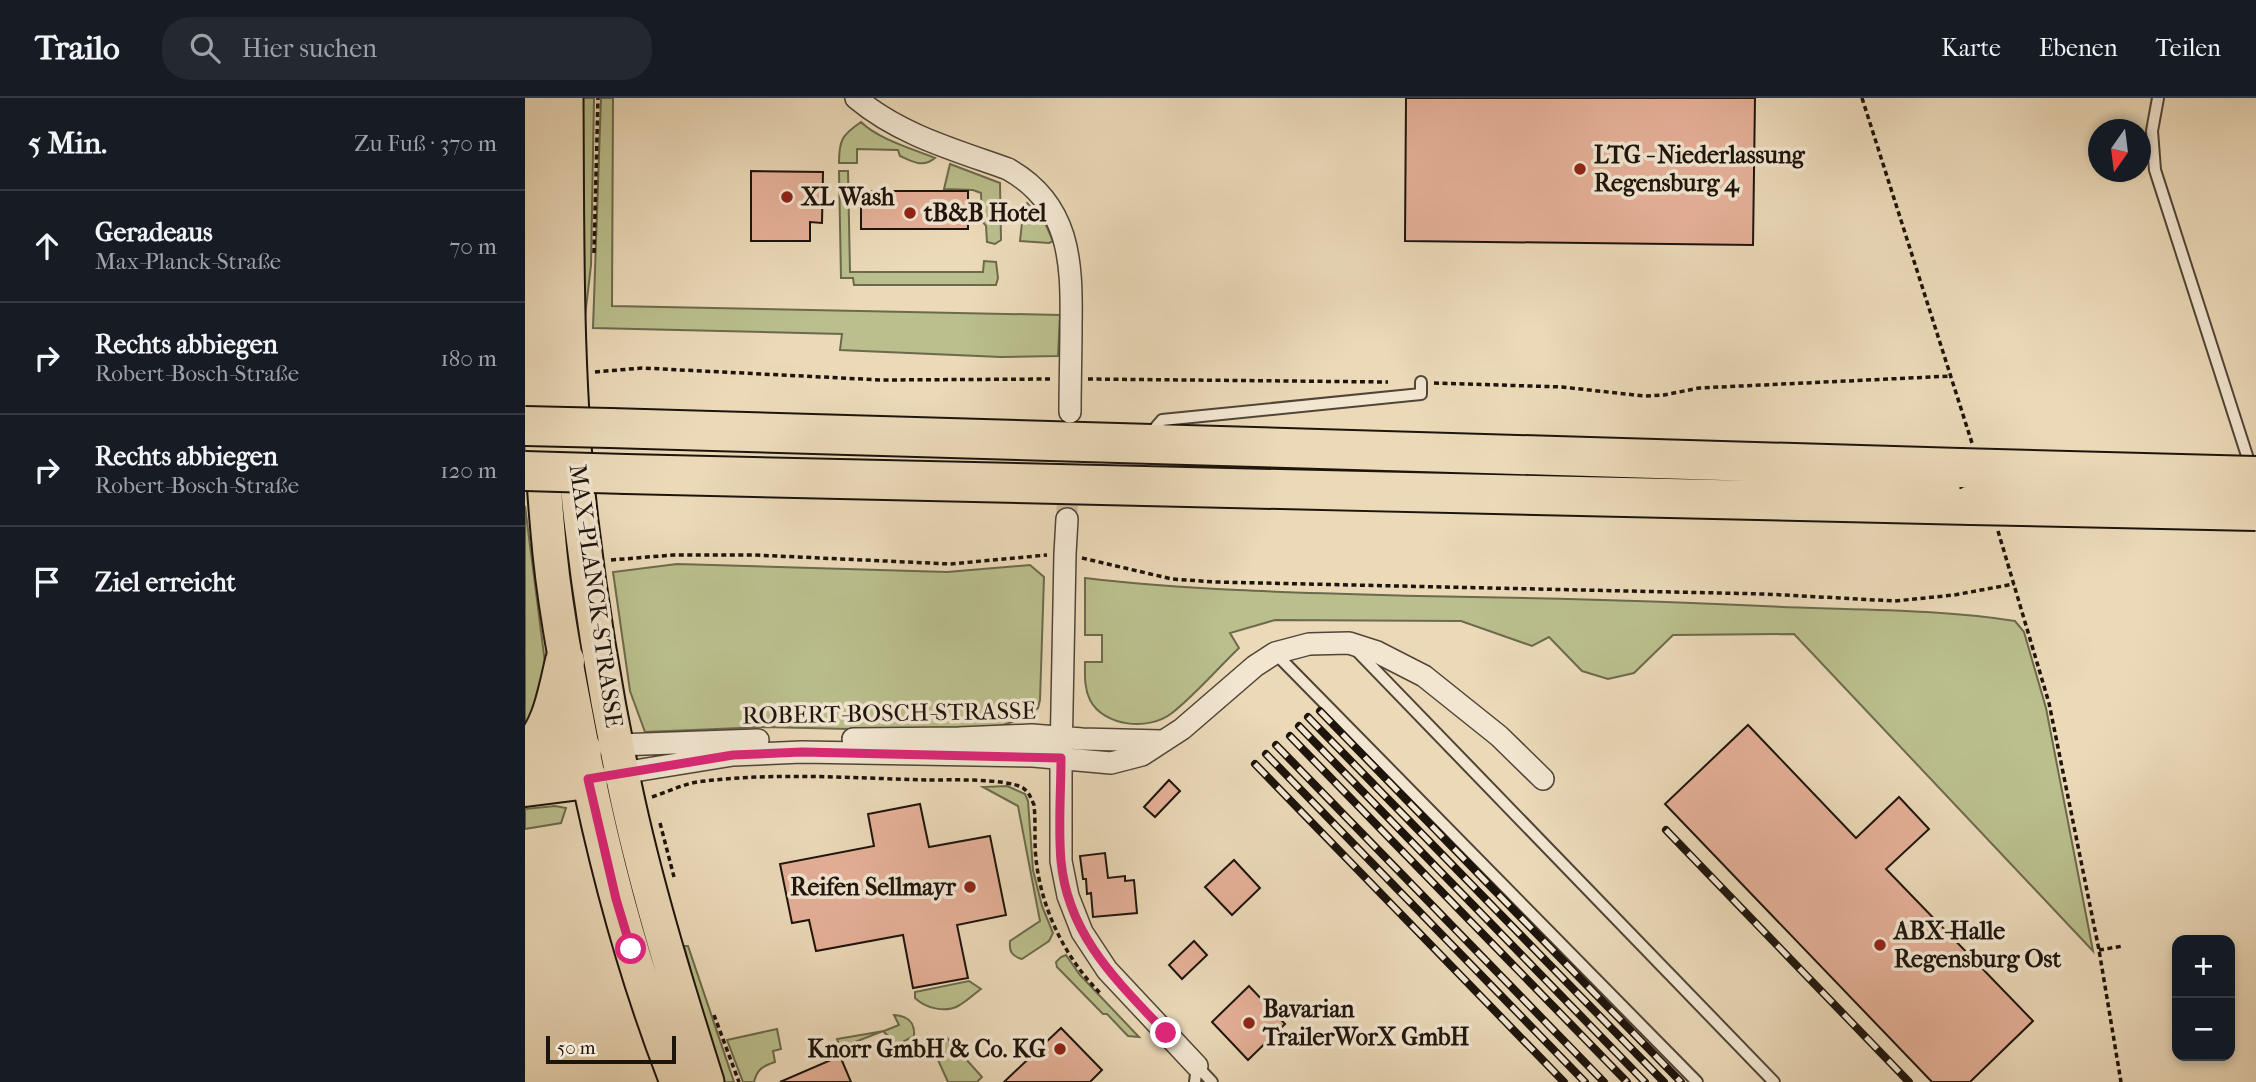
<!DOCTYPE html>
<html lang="de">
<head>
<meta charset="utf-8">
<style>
	body { margin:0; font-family:"IM FELL French Canon",serif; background:#242831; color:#f1f3f6 }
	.controls { position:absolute; right:21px; bottom:21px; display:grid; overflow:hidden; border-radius:14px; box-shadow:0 4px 10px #0003 }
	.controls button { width:63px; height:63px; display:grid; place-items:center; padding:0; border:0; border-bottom:2px solid #363941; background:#171b24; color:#f1f3f6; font:35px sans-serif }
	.compass { position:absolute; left:1563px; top:21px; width:63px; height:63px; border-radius:50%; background:#171b24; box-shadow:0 4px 10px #0003; rotate:194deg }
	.scale { position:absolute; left:21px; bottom:18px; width:130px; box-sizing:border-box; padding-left:7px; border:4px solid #1d140c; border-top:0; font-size:19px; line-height:24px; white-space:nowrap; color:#1d140c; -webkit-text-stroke:5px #f2e6d1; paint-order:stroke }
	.stop { position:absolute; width:21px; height:21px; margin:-16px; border:5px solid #db2777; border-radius:50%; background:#fff }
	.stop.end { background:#db2777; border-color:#fff; box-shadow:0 2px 7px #0008 }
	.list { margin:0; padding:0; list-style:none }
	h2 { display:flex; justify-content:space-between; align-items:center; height:91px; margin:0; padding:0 28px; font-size:30px }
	h2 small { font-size:23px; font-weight:400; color:#9ea1a6 }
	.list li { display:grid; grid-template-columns:46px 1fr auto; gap:21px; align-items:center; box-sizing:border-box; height:112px; padding:0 28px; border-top:2px solid #363941 }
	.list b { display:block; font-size:26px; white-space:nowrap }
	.list p { margin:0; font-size:23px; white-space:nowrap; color:#9ea1a6 }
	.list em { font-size:23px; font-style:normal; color:#9ea1a6 }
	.icon { flex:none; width:38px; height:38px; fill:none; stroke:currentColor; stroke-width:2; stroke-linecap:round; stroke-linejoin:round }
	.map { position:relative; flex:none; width:1731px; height:984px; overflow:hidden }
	header { display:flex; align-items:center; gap:42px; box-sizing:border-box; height:98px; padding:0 35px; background:#171b24; border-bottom:2px solid #363941 }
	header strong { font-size:33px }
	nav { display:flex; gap:38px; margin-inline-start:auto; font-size:24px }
	.search { width:490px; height:63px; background:#242831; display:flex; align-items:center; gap:18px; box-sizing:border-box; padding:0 24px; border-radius:28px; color:#9ea1a6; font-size:26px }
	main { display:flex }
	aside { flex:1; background:#171b24 }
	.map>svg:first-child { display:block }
	.green { fill:#babf8d; stroke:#6c6a4c; stroke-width:2 }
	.building { fill:#e5b098; stroke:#1d140c; stroke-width:2 }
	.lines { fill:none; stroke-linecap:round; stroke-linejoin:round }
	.minor-tunnel { stroke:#ccbb9e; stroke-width:21; stroke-dasharray:21 10; stroke-linecap:butt }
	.service-casing { stroke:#504537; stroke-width:14 }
	.minor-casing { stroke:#504537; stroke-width:24 }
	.primary-casing { stroke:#1d140c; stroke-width:37 }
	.motorway-casing { stroke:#1d140c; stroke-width:42 }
	.path { stroke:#1d140c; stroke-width:3.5; stroke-dasharray:5 3.5; stroke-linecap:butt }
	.service { stroke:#f2e6d1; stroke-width:10 }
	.minor { stroke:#f2e6d1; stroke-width:21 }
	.primary { stroke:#ebd9b8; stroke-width:33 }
	.motorway { stroke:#ebd9b8; stroke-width:38 }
	.rail-casing { stroke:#1d140c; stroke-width:8 }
	.rail { stroke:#f2e6d1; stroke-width:5; stroke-dasharray:16; stroke-linecap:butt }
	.motorway-bridge-casing { stroke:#1d140c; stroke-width:42; stroke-linecap:butt }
	.motorway-bridge { stroke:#ebd9b8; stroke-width:38 }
	.route { stroke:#db2777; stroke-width:9 }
	.poi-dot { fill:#8f2418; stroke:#f2e6d1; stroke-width:2.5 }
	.labels { text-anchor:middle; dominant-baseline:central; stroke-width:7; stroke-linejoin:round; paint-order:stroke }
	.poi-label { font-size:24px; font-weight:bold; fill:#1d140c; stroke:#f2e6d1; text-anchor:start }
	.street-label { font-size:24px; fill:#1d140c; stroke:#f2e6d1 }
</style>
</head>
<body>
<header>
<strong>Trailo</strong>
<div class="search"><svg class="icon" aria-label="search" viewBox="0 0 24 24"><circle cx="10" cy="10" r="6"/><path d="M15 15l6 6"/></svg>Hier suchen</div>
<nav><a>Karte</a><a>Ebenen</a><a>Teilen</a></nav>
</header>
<main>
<aside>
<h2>5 Min.<small>Zu Fuß · 370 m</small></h2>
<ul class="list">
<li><svg class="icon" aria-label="ahead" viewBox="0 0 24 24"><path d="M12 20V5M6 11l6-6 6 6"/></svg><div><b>Geradeaus</b><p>Max-Planck-Straße</p></div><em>70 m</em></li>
<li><svg class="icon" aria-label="right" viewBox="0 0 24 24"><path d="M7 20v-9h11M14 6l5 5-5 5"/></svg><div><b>Rechts abbiegen</b><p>Robert-Bosch-Straße</p></div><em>180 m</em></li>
<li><svg class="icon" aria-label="right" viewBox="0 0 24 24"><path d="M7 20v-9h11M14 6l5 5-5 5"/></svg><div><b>Rechts abbiegen</b><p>Robert-Bosch-Straße</p></div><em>120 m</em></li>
<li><svg class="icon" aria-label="arrive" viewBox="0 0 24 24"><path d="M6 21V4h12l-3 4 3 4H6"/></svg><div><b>Ziel erreicht</b></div></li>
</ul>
</aside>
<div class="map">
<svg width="1731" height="984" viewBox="0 0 1731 984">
	<rect width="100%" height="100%" fill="#ebd9b8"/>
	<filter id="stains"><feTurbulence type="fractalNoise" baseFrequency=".00286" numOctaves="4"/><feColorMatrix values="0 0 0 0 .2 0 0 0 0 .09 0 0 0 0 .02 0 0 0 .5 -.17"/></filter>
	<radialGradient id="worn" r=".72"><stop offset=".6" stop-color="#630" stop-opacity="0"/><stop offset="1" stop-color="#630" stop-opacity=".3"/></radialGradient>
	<path class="green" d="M 50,0 L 69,0 L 66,167 L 58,236 Z
		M 76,0 L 88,0 L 87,208 L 535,217 L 533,258 L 476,259 L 315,252 L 317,236 L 68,230 Z
		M 336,24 C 353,41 388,51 410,60 C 398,70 388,64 375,58 L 373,52 L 332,51 L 332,65 L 314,65 C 314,42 317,37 336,24 Z
		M 425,66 L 475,85 L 476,142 L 470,146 L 462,144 L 461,128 L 457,123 L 456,95 L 448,92 L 419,91 Z
		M 314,73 L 323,73 L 325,174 L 458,174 L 459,163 L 471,164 L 473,180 L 471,187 L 329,187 L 328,180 L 316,180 Z
		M 502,105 L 521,127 L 528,143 L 524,145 L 495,143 L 499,107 Z
		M 0,408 L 23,588 L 0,645 Z
		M 152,466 L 422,474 L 505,467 L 519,479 L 515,602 L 513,610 L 502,619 L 466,631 L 366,632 L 240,629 L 120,634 L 105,593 L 88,474 Z
		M 560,480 C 671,493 782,495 893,498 C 1015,500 1136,503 1258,509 C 1335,512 1414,511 1490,523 L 1499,534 L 1521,610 L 1568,853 L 1269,536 L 1148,537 L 1109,575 L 1083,581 L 1057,573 L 1024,539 L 1007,548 L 936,523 L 750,522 L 705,535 L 714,550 C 692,571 671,596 647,615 C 624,633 579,629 565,602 C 559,590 560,577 560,564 L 577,564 L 577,537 L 560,537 Z
		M 482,688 L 500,696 L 503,703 L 508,772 L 517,808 L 528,835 L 524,843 L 497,861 C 487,858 484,854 485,843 L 515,823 L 493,708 L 458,689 Z
		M 30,708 L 41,710 L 36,725 L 0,731 L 0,711 Z
		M 159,848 L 163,848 L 209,984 L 196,984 Z
		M 541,857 L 555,877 L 614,939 L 603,938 L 582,916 L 578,916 L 532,869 L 531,864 L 536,859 Z
		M 444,883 L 456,891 C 449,896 441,904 433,908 C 420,915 400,910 390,900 L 390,894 Z
		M 369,917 C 383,918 390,924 389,938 L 372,947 L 358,933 L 315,950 L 312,941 L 359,933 L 374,927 Z
		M 252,931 L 256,951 L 248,953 L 250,964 C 238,968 232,971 229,984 L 218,984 L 202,942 Z
		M 422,940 L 457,979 L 452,984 L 423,984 L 408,951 Z"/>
	<path class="building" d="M 881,0 L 1230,0 L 1228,147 L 880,143 Z
		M 226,73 L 298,74 L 297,125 L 285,124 L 285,143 L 226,143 Z
		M 336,93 L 443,93 L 443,131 L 336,131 Z
		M 1223,627 L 1331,740 L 1374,699 L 1404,731 L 1361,771 L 1508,923 L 1445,984 L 1407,984 L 1140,706 Z
		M 644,682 L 655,693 L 630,719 L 619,709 Z
		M 395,706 L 404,749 L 465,738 L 481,817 L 432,827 L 443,880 L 388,890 L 378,837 L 291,853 L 284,822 L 267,825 L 255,766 L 349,748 L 343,716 Z
		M 580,755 L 583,780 L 600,778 L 600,783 L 609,782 L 612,815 L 568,819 L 566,795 L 562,796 L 561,781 L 558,781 L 555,758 Z
		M 709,762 L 735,790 L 707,817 L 680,789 Z
		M 669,843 L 682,857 L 657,881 L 644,867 Z
		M 724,888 L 760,926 L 723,962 L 687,924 Z
		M 536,930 L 577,972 L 565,984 L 479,984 Z
		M 315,958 L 326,984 L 255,984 Z"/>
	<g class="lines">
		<path class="minor-tunnel" d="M 542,421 L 544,335"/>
		<g class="service-casing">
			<path id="service" d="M 1633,0 L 1627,33 L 1630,72 L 1726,370
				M 631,329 L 637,322 L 896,296 L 896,284
				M 831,552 L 1249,984
				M 750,555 L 1172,984
				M 672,968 L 687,984
				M 670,984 L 672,968"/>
		</g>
		<g class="minor-casing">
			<path id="minor" d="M 331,0 C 375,37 430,52 483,71 C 545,106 547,163 546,227 C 546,256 545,285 545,314
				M 542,421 L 540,456 L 536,660 L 536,763 L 543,798 L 557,834 L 582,872 L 672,968
				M 328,641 L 434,640 L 507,637 L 557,641 L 637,643
				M 92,647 L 233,642
				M 97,675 L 208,657 L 277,654 L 508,658 L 586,665 L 617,657 L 657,631 L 730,568 L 750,555 L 784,546 L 824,545 L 852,554 L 899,578 L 974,638 L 1018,681"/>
		</g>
		<g class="primary-casing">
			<path id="primary" d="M 9,0 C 10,145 10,289 23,434 C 28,497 40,560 52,622 C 75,746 106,867 152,984
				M 41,0 C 42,141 40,283 56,423 C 67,517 83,612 103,704 C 124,799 153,892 182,984"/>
		</g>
		<g class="motorway-casing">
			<path id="motorway" d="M 85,330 L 1435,370
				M 101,376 L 1446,407
				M 0,657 C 27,634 32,596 40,563
				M 0,663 L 57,652
				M 0,689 L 63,681"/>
		</g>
		<path class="path" d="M 1337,0 L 1447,345
			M 69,155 L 73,0
			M 70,274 L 117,270 L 357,282 L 527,281
			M 563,281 L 863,284
			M 909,285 L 1037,289 L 1119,298 L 1139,297 L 1174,290 L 1427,278
			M 1473,433 L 1524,605 L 1574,852 L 1596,984
			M 557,460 L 647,481 L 690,484 L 1240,496 L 1370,503 L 1429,497 L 1489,486
			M 86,462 L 148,457 L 230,457 L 425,466 L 522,457
			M 127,699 C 142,694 156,687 172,684 C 248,674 326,680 402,682 C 424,682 481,680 498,690 C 504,694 506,700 509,707 C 511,725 509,743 511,761 C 516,810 540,860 575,895
			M 135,725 L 149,779
			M 1574,852 L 1598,848
			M 189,917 L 214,984"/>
		<use href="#service" class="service"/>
		<use href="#minor" class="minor"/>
		<use href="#primary" class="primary"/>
		<use href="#motorway" class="motorway"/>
		<g class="rail-casing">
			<path id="rail" d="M 795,613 L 1156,984
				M 783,619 L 1139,984
				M 774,628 L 1120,984
				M 765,638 L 1102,984
				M 751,647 L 1079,984
				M 741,656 L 1060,984
				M 730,666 L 1039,984
				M 1141,732 L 1384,984"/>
		</g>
		<use href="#rail" class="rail"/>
		<g class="motorway-bridge-casing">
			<path id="motorway-bridge" d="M 0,328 L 85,330
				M 1435,370 L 1731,378
				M 0,373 L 101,376
				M 1446,407 L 1731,413"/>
		</g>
		<use href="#motorway-bridge" class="motorway-bridge"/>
	</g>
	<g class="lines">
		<path class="route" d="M 106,851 L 91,801 L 63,681 L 208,657 L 277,654 L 536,660 C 536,694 533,729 536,763 C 543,838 593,884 641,935"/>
	</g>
	<g class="poi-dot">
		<circle cx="1055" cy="71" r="7"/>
		<circle cx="262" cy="99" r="7"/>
		<circle cx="385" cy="115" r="7"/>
		<circle cx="445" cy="789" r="7"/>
		<circle cx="1355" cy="847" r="7"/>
		<circle cx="724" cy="925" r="7"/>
		<circle cx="535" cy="951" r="7"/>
	</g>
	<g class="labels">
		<g class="poi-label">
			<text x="1069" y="57">LTG - Niederlassung<tspan x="1069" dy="28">Regensburg 4</tspan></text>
			<text x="276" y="99">XL Wash</text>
			<text x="399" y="115">tB&amp;B Hotel</text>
			<text x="431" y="789" text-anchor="end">Reifen Sellmayr</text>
			<text x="1369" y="833">ABX-Halle<tspan x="1369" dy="28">Regensburg Ost</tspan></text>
			<text x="738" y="911">Bavarian<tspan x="738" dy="28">TrailerWorX GmbH</tspan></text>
			<text x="521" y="951" text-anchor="end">Knorr GmbH &amp; Co. KG</text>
		</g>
		<g class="street-label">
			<text transform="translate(71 498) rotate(82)">MAX-PLANCK-STRASSE</text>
			<text transform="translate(364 615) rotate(-1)">ROBERT-BOSCH-STRASSE</text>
		</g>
	</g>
	<rect width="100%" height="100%" filter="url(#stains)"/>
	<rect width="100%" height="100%" fill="url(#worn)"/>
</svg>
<div class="controls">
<button>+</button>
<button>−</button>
</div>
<svg class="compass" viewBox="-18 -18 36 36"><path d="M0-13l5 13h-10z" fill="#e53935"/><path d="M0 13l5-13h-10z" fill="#9ea1a6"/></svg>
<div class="scale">50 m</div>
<div class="stop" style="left:106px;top:851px"></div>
<div class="stop end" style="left:641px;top:935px"></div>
</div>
</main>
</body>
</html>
